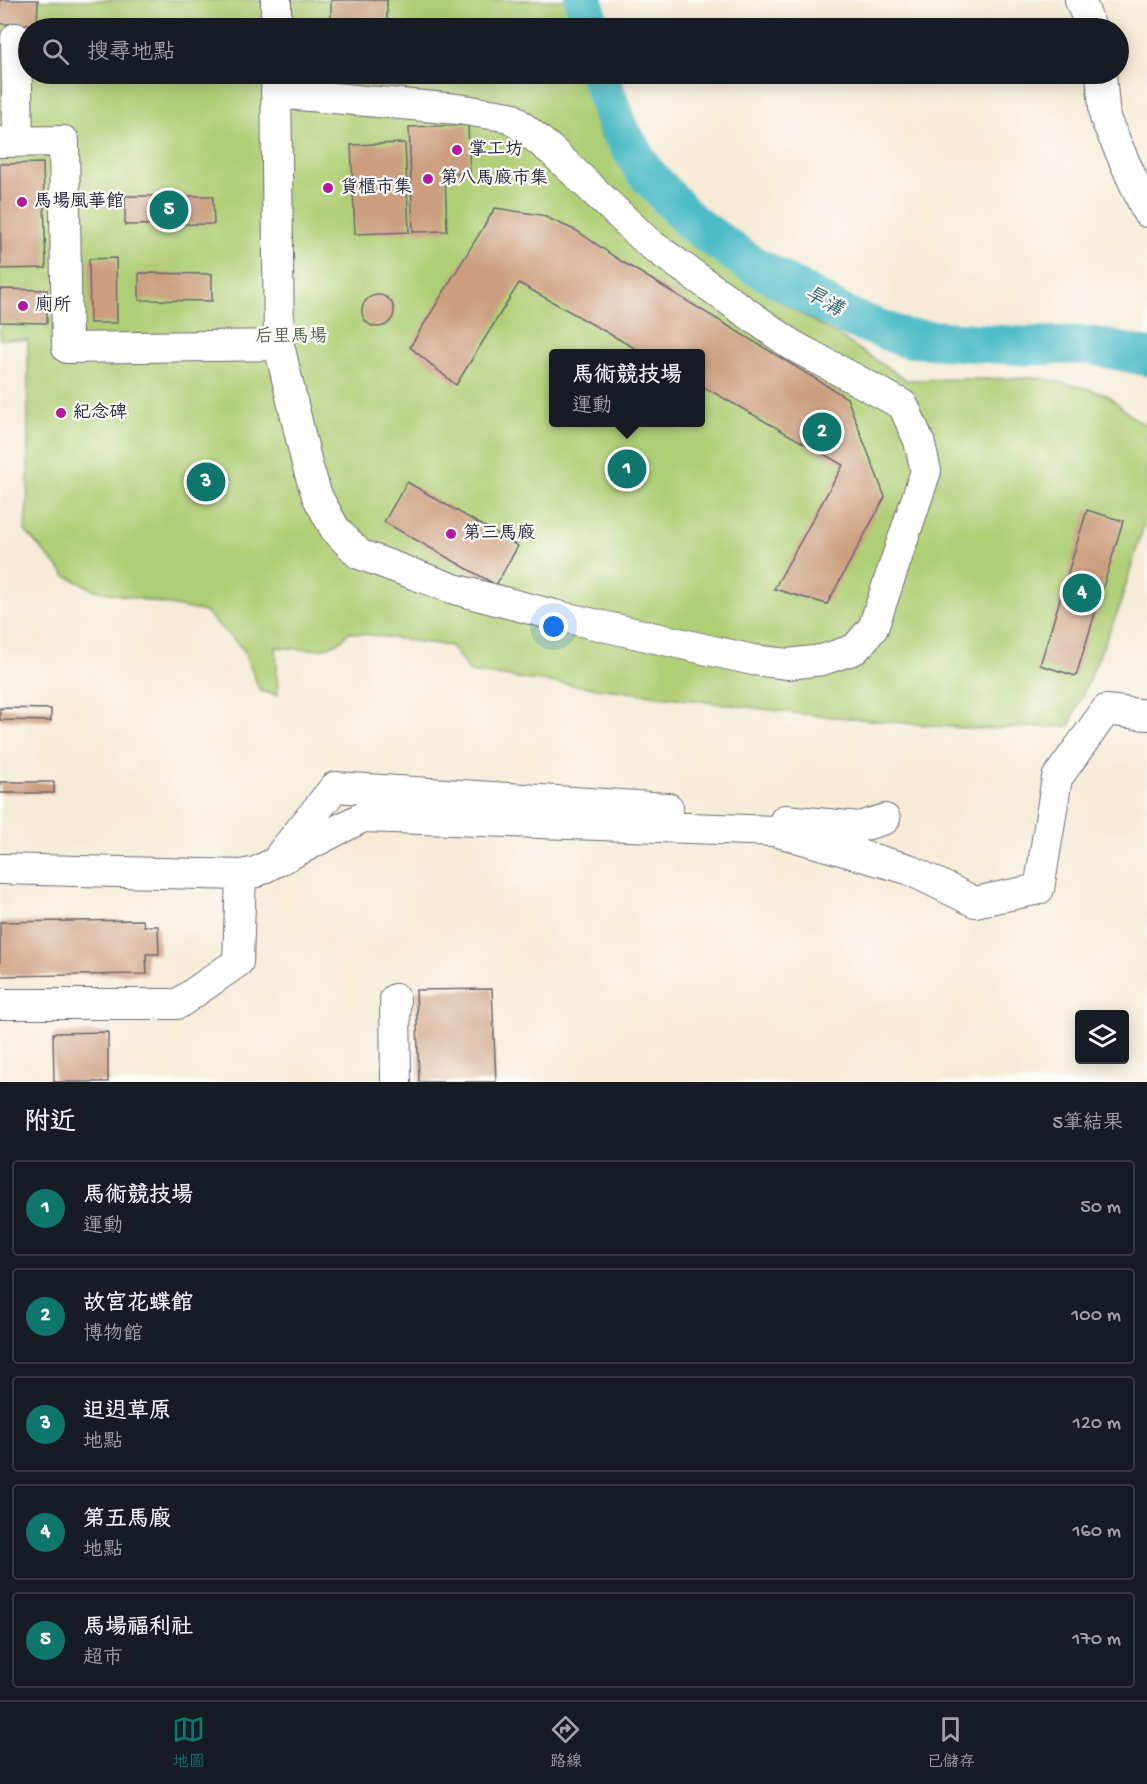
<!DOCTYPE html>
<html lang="zh-TW">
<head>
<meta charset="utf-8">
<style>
	body { margin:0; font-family:"Gochi Hand","LXGW WenKai TC",sans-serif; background:#20242c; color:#f1f3f6 }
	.controls { position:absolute; right:18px; bottom:18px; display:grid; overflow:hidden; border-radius:6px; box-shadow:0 3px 15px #0003 }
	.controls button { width:54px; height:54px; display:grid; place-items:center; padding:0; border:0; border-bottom:2px solid #363941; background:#171b24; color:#f1f3f6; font:30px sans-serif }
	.you { position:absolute; left:554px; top:627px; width:21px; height:21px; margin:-15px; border:4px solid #fff; border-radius:50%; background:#1a73e8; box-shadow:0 0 0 9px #1a73e833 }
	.badge { display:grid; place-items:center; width:39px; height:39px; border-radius:50%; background:#0f766e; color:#fff; font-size:20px; font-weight:700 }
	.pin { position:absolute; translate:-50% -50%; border:3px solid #fff; box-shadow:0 2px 6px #0006 }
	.popup { position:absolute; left:549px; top:349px; width:156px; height:78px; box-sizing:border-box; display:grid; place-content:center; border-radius:6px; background:#171b24; filter:drop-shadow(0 2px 4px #0005); font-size:20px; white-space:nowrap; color:#9ea1a6 }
	.popup b { font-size:22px; color:#f1f3f6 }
	.popup::after { content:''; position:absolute; left:50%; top:100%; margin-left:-12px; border:12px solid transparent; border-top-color:#171b24 }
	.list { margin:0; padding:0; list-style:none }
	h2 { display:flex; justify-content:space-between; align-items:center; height:78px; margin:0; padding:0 24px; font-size:26px }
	h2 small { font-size:20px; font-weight:400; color:#9ea1a6 }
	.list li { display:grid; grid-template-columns:39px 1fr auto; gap:18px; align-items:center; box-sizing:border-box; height:96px; margin:0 12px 12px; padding:0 12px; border:2px solid #363941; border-radius:6px }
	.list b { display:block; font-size:22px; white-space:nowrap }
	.list p { margin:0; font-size:20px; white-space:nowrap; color:#9ea1a6 }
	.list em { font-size:20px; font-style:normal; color:#9ea1a6 }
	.icon { flex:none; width:33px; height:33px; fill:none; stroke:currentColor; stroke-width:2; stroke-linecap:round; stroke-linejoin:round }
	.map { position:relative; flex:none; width:1147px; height:1082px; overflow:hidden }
	.search { position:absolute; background:#171b24; box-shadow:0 3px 15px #0003; left:18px; right:18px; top:18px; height:66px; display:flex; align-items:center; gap:15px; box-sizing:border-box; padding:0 21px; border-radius:33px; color:#9ea1a6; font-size:22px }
	.sheet { height:618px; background:#171b24 }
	nav { display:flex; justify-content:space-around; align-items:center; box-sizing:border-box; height:84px; border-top:2px solid #363941; background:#171b24; font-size:16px; color:#9ea1a6 }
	nav a { display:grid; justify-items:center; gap:3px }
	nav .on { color:#0f766e }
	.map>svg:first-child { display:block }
	.green { fill:#afcf76; stroke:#687858; stroke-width:1.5; fill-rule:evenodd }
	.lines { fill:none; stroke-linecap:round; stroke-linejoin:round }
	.river { stroke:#4ebcc7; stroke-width:39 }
	.building { fill:#cc9e7f }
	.minor-casing { stroke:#6c6872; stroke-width:32 }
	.minor { stroke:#fff; stroke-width:30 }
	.poi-dot { fill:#b5179e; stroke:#fdfcf7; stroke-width:2 }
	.labels { text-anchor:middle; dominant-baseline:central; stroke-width:4.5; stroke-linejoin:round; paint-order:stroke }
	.poi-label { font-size:18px; fill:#22223b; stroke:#fdfcf7; text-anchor:start }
	.park-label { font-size:18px; fill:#535f50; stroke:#fdfcf7 }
	.water-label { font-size:20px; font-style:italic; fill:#346073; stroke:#fdfcf7 }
</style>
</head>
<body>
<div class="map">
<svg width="1147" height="1082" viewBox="0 0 1147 1082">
	<rect width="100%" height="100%" fill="#fdfcf7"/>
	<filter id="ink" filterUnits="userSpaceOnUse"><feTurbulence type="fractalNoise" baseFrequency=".0167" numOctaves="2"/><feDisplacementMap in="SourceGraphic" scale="12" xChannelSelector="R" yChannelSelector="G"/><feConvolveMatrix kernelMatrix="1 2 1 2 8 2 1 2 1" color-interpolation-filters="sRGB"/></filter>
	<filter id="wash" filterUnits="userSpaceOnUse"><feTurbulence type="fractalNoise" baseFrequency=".008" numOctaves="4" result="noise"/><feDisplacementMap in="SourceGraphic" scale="24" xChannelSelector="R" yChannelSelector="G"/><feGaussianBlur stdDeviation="1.35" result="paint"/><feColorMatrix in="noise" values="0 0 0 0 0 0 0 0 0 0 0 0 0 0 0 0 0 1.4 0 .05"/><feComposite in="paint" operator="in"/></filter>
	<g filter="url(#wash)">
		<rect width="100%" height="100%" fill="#f6ebd7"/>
		<path class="green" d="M 0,0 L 565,0 L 572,28 L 28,28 L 28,74 L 580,74 L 600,135 L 628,177 L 676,225 L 722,264 L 776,299 L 837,335 L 906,380 L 1041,378 L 1086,388 L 1109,396 L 1131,416 L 1147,426 L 1147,515 L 1118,611 L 1069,726 L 974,729 L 811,715 L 470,672 L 451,646 L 349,632 C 332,656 302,649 276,647 L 278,695 L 260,691 L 243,649 L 205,612 L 95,590 L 66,576 L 25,531 L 28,488 L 28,340 L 0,339 ZM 554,354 L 700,354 L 700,422 L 554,422 Z"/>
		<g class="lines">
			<path class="river" d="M 584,0 L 590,28
				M 599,74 L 618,127 L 644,171 L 691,222 L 748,262 L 848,317 L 905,338 L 1025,346 L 1089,345 L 1147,357"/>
		</g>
		<g id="blocks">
			<path class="building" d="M 0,0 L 38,0 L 37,24 L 0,24 Z
				M 331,0 L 387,0 L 387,28 L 331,26 Z
				M 468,125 L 470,173 L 445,174 L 447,231 L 413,232 L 409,127 Z
				M 405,143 L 409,232 L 355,234 L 351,145 Z
				M 43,163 L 46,268 L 1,269 L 0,164 Z
				M 125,196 L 213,196 L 214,224 L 125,225 Z
				M 495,208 L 541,215 L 577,231 L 621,261 L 847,398 L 885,497 L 827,604 L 774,589 L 843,465 L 700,385 L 700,354 L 645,354 L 519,283 L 456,385 L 410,347 Z
				M 116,258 L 117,323 L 90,323 L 89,259 Z
				M 139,273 L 212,274 L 212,301 L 139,300 Z
				M 0,289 L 47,290 L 47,323 L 0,322 Z
				M362 311a16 16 0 1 1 32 0a16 16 0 1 1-32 0Z
				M 407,482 L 518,546 L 496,585 L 384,522 Z
				M 1087,510 L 1123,521 L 1076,676 L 1040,665 Z
				M 0,708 L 51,709 L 51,721 L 0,720 Z
				M 0,782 L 54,782 L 54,793 L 0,793 Z
				M 143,920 L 144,926 L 158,926 L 159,954 L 146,954 L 147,974 L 0,976 L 0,922 Z
				M 492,989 L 496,1082 L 419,1082 L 416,990 Z
				M 108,1032 L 108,1082 L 54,1082 L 53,1033 Z"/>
		</g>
	</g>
	<g filter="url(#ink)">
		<use href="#blocks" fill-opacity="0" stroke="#6c6872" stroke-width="1.5"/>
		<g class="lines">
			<g class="minor-casing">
				<path id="minor" d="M 276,0 L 276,28
					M 1080,0 L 1091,28
					M 16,38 L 18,141
					M 1101,74 L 1105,118 L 1147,212
					M 276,93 L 458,109 L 510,117 L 552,151 L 650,244 L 792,345 L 903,405 L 919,441 L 926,471 L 873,628 L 855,649 L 822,660 L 788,664 L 753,660 L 554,615 L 454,589 L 359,554 L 335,529 L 317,496 L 307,464 L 279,345
					M 0,142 L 64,141 L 67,348 L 279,345 L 276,74
					M 785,820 L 859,827 L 885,819
					M 281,854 L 335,787 L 668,808
					M 0,869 L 241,875 L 256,872 L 363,817 L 775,831 L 908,869 L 975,902 L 1039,889 L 1057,778 L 1106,710 L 1147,715
					M 395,999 L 396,1082
					M 0,1004 L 178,1004 L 238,962 L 241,875"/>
			</g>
			<use href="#minor" class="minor"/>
		</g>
	</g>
	<g class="poi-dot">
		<circle cx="457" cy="150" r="6"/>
		<circle cx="428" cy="179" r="6"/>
		<circle cx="328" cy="188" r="6"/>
		<circle cx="22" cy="202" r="6"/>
		<circle cx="23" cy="306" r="6"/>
		<circle cx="61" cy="413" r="6"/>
		<circle cx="451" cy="534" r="6"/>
	</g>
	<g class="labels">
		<g class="poi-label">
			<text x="469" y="150">掌工坊</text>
			<text x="440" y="179">第八馬廄市集</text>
			<text x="340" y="188">貨櫃市集</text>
			<text x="34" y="202">馬場風華館</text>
			<text x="35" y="306">廁所</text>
			<text x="73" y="413">紀念碑</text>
			<text x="463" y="534">第三馬廄</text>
		</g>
		<g class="park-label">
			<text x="291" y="337">后里馬場</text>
		</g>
		<g class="water-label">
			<text transform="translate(823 303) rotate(29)">旱溝</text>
		</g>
	</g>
</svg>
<div class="controls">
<button><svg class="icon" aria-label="layers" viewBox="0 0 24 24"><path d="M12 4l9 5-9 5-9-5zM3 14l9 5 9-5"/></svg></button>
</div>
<div class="you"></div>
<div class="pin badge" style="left:627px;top:469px">1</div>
<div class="popup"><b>馬術競技場</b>運動</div>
<div class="pin badge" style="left:822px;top:432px">2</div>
<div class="pin badge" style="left:206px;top:482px">3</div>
<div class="pin badge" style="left:1082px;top:593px">4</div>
<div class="pin badge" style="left:169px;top:210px">5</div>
<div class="search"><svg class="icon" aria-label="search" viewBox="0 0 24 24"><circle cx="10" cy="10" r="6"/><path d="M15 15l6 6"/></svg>搜尋地點</div>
</div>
<section class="sheet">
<h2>附近<small>5筆結果</small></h2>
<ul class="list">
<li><span class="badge">1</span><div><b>馬術競技場</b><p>運動</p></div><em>50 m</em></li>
<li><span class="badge">2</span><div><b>故宮花蝶館</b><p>博物館</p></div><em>100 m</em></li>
<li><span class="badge">3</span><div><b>𨑨迌草原</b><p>地點</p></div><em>120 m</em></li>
<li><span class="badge">4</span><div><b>第五馬廄</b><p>地點</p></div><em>160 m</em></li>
<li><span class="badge">5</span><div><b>馬場福利社</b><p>超市</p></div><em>170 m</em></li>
</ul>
</section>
<nav>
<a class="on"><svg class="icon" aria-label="map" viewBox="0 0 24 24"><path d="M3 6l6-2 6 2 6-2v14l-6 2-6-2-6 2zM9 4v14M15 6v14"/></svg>地圖</a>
<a><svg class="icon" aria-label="directions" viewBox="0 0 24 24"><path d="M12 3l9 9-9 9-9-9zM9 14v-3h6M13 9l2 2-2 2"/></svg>路線</a>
<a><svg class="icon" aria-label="saved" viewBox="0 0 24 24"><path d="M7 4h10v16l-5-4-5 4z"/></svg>已儲存</a>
</nav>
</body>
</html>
